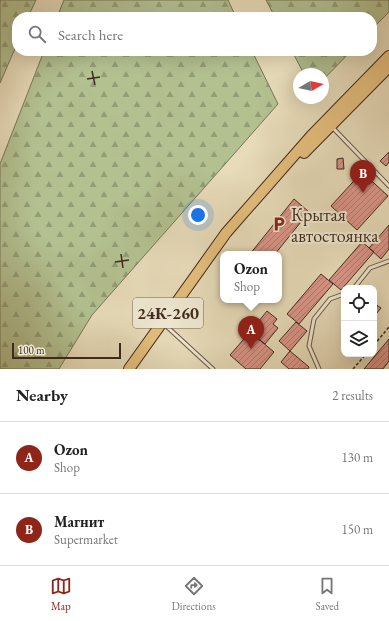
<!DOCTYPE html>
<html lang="en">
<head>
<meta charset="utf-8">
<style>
	body { margin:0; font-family:"EB Garamond",serif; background:#f2f2f2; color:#222 }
	.controls { position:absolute; right:12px; bottom:12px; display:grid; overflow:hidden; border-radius:8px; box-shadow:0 4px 16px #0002 }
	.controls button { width:36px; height:36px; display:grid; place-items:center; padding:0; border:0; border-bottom:1px solid #e0e0e0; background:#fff; color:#222; font:20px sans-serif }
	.compass { position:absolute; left:293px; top:68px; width:36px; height:36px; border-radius:50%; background:#fff; box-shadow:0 4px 16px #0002; rotate:81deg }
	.scale { position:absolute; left:12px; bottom:10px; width:109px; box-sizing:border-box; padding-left:4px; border:2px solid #3e2a1e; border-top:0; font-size:11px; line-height:14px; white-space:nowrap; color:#3e2a1e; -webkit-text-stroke:3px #efe8d2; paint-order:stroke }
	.you { position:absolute; left:198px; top:215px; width:14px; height:14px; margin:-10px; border:3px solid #fff; border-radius:50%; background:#1a73e8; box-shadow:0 0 0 6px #1a73e833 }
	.badge { display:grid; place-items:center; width:26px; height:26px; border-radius:50%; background:#8f2418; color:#fff; font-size:13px; font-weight:700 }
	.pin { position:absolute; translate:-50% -33px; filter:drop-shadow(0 1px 2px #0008) }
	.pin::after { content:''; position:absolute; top:21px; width:14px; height:12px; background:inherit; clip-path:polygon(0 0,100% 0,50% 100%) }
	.popup { position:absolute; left:220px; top:251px; width:62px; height:52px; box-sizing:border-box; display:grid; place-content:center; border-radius:8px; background:#fff; filter:drop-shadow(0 1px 3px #0005); font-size:13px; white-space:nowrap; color:#767676 }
	.popup b { font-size:15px; color:#222 }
	.popup::after { content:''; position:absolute; left:50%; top:100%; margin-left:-8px; border:8px solid transparent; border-top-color:#fff }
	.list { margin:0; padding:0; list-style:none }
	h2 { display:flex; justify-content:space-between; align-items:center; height:52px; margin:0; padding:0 16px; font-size:17px }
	h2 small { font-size:13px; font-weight:400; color:#767676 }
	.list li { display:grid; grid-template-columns:26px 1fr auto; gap:12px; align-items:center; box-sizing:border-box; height:72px; padding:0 16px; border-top:1px solid #e0e0e0 }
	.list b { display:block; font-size:15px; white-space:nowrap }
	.list p { margin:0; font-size:13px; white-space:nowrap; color:#767676 }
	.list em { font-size:13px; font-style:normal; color:#767676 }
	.icon { flex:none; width:22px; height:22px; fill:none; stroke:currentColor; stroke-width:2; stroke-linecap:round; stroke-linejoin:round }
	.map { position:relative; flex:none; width:389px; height:369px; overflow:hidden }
	.search { position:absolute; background:#fff; box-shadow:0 4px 16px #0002; left:12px; right:12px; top:12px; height:44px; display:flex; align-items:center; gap:10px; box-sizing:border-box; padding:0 14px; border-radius:16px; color:#767676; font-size:15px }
	.sheet { height:196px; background:#fff }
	nav { display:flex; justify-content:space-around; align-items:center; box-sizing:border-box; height:56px; border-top:1px solid #e0e0e0; background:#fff; font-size:11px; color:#767676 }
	nav a { display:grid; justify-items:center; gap:2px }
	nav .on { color:#8f2418 }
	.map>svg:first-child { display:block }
	.forest { fill:url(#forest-firs); stroke:#787658 }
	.building { fill:url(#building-hatch); stroke:#3e2a1e }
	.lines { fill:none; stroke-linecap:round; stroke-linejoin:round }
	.service-casing { stroke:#685645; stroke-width:5 }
	.primary-casing { stroke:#3e2a1e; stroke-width:12 }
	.path { stroke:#3e2a1e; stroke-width:1.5; stroke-dasharray:3 2; stroke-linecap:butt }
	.service { stroke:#efe8d2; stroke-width:3 }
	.primary { stroke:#e4be7c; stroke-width:10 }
	.ticks { fill:none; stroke:#3e2a1e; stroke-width:1.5 }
	.labels { text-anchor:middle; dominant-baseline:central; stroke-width:4; stroke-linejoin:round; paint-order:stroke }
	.shield { fill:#efe8d2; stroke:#736354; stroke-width:1 }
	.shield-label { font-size:17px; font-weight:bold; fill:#3e2a1e }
	.poi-label { font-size:18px; fill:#3e2a1e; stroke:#efe8d2; text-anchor:start }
</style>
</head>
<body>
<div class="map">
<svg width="389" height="369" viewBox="0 0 389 369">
	<defs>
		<pattern id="forest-firs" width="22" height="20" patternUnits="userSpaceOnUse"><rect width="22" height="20" fill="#b3c191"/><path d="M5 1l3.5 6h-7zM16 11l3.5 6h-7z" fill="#939d76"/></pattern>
		<pattern id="building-hatch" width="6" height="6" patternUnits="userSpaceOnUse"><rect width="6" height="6" fill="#d99588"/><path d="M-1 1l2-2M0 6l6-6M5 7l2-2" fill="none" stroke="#b17a6f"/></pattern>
	</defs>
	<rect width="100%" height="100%" fill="#e7dbb9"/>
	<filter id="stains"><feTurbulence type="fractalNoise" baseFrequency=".005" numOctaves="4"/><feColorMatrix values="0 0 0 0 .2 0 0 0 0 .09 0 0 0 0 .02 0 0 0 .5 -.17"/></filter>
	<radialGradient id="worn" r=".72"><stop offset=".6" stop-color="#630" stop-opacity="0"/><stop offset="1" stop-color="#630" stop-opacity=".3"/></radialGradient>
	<path class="forest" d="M 0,0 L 36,0 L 28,17 L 17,17 L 17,44 L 0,83 Z
		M 64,0 L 228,0 L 236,17 L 57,17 Z
		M 266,0 L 389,0 L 389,12 L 372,29 L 372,17 L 275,17 Z
		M 44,51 L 252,51 L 278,104 L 92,315 L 59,369 L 0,369 L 0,164 Z
		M 292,51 L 351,51 L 323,80 L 323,74 L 304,74 Z"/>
	<path class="building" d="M 389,152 L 389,162 L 386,166 L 380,161 Z
		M 343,158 L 344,169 L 337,169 L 337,159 Z
		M 362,172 L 388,196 L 357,230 L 331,206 Z
		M 294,199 L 309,212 L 275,254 L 250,254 Z
		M 389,225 L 389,249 L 381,259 L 369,248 Z
		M 362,242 L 374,252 L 341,290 L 329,280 Z
		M 321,274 L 333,284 L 299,324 L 287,314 Z
		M 375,304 L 381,308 L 376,314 L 374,313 L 374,305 Z
		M 267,311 L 277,319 L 273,324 L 278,328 L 265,344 L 250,332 Z
		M 296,322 L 307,331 L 290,351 L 279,341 Z
		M 250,332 L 274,352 L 260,369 L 246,369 L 230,355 Z
		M 389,339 L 389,361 L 383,369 L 364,369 Z
		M 290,351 L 309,367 L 308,369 L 289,369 L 281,362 Z"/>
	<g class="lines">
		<g class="service-casing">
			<path id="service" d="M 332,127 L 389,186
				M 354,288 L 370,268 L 389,261
				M 164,324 L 213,369
				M 319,369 L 309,346 L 314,319 L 330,299 L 344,294"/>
		</g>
		<g class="primary-casing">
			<path id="primary" d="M 304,153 L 389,67
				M 129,369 L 226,233 L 311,136 L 389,56"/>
		</g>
		<path class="path" d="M 374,345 L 389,327
			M 353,369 L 366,354"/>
		<use href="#service" class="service"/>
		<use href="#primary" class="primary"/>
	</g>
	<path class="ticks" d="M 92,71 L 95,85M 87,79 L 100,77M 121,254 L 123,268M 115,262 L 129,260"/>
	<defs>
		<g id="parking-bare" transform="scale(1.2)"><path d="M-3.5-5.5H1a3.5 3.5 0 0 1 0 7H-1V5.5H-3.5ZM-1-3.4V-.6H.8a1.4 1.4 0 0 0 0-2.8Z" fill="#8f2418" stroke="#efe8d2" stroke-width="2.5" paint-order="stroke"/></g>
	</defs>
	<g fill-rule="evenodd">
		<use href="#parking-bare" x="279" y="224"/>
	</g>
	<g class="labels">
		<rect class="shield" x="133" y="298" width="70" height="30" rx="3"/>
		<g class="shield-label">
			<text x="168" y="313">24К-260</text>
		</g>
		<g class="poi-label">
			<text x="291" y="214">Крытая<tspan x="291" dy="21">автостоянка</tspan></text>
		</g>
	</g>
	<rect width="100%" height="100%" filter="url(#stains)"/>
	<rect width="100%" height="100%" fill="url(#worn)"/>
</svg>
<div class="controls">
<button><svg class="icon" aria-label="locate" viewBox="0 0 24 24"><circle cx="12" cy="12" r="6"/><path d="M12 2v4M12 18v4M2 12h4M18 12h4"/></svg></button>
<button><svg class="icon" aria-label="layers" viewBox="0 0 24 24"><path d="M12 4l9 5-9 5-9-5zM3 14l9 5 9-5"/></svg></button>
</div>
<svg class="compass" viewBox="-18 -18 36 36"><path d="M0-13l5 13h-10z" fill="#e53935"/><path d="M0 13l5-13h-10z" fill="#767676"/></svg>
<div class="scale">100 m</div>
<div class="you"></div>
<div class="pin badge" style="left:251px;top:349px">A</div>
<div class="popup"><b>Ozon</b>Shop</div>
<div class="pin badge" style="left:363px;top:193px">B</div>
<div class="search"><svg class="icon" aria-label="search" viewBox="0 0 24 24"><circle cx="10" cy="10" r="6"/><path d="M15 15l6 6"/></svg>Search here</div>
</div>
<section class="sheet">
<h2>Nearby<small>2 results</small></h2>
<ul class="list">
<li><span class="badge">A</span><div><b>Ozon</b><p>Shop</p></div><em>130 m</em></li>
<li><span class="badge">B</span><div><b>Магнит</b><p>Supermarket</p></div><em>150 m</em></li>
</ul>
</section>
<nav>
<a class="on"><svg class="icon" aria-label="map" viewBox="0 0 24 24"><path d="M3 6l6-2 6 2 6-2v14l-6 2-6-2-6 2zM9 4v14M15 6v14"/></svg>Map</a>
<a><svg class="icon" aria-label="directions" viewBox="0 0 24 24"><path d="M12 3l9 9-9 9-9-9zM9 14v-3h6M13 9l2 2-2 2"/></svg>Directions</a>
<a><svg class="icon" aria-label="saved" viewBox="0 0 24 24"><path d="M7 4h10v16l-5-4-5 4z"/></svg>Saved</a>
</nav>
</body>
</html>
